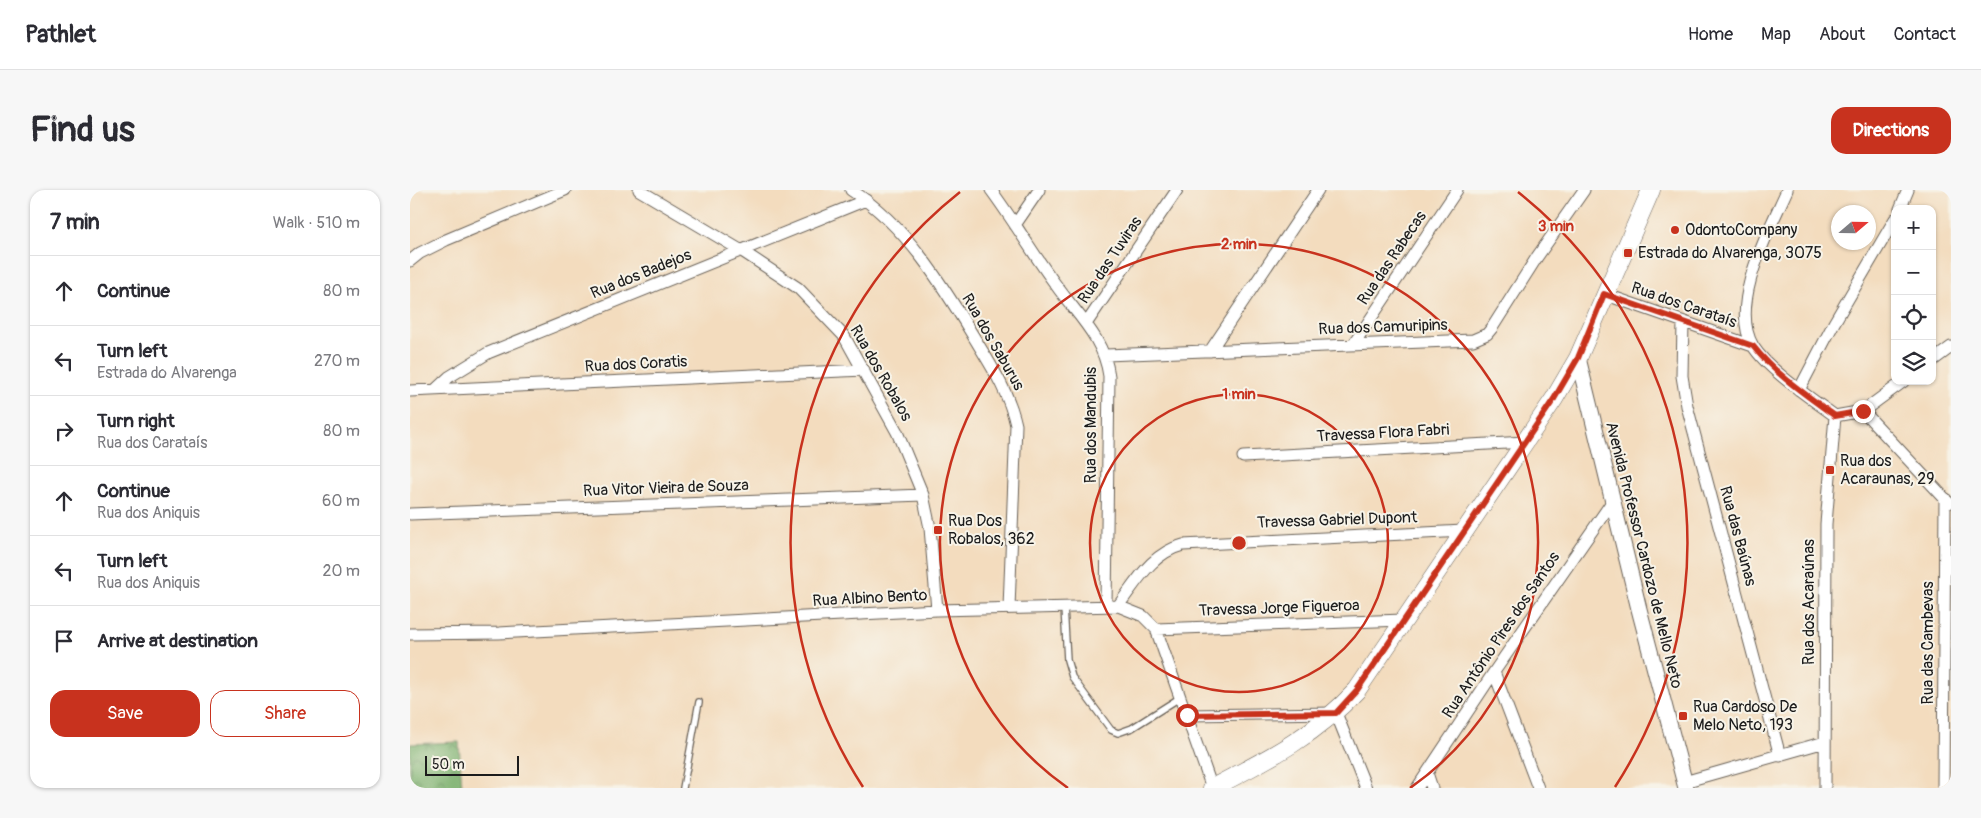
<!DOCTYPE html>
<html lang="en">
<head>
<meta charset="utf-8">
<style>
	body { margin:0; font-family:Pangolin,sans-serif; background:#f7f7f7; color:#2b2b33 }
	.controls { position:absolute; right:15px; top:15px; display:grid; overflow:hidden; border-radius:10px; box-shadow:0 1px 4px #0004 }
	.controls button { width:45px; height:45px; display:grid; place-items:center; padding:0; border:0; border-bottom:1px solid #e1e1e2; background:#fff; color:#2b2b33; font:25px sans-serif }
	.compass { position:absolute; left:1421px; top:15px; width:45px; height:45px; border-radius:50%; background:#fff; box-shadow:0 1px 4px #0004; rotate:70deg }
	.scale { position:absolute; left:15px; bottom:12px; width:94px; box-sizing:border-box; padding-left:5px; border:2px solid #1c1c1c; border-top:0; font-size:14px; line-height:18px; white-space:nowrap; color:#1c1c1c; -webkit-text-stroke:4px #f7f3e8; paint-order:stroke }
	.stop { position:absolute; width:15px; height:15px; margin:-11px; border:4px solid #c8321e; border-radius:50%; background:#fff }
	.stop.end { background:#c8321e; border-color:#fff; box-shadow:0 1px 5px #0008 }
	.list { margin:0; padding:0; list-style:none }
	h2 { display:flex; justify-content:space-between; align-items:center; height:65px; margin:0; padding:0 20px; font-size:21px }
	h2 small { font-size:16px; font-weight:400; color:#7c7c81 }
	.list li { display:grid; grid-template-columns:32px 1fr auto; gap:15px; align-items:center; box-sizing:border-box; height:70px; padding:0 20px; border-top:1px solid #e1e1e2 }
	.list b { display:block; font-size:19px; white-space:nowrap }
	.list p { margin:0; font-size:16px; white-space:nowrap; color:#7c7c81 }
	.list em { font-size:16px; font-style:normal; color:#7c7c81 }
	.actions { display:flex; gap:10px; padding:15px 20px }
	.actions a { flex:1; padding:11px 0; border:1px solid #c8321e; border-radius:15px; text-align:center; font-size:18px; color:#c8321e }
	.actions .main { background:#c8321e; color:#fff }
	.icon { flex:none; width:28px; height:28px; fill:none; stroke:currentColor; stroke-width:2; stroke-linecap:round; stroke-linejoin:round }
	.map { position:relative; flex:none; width:1541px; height:598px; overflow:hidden; border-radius:15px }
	header { display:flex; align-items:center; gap:30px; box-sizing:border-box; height:70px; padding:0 25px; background:#fff; border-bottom:1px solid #e1e1e2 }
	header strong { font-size:24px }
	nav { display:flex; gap:28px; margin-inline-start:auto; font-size:18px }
	.intro { display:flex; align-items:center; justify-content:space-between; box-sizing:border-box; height:120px; padding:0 30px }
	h1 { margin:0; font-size:35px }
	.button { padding:12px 22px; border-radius:15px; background:#c8321e; color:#fff; font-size:18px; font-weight:700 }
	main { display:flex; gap:30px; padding:0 30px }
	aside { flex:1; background:#fff; border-radius:15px; box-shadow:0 1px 4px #0004 }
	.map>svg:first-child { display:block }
	.forest { fill:url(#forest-crowns); stroke:#4b6644 }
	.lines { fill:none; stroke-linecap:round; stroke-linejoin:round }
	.lane-casing { stroke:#675f55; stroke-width:8 }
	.street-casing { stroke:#675f55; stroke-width:13 }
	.secondary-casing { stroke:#675f55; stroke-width:17 }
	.primary-casing { stroke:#675f55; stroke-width:19 }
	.lane { stroke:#fff; stroke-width:5.5 }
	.street { stroke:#fff; stroke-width:11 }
	.secondary { stroke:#fff; stroke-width:15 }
	.primary { stroke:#fff; stroke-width:18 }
	.route { stroke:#c8321e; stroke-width:6 }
	.ring { fill:none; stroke:#c8321e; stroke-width:2.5 }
	.poi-dot { fill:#c8321e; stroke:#f7f3e8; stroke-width:2 }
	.labels { text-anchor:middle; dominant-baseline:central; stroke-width:4; stroke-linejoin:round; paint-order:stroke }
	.poi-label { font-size:16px; fill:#1c1c1c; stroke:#f7f3e8; text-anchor:start }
	.street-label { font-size:16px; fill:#1c1c1c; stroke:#f7f3e8 }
	.centre { fill:#c8321e; stroke:#f7f3e8; stroke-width:2.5 }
	.ring-label { font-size:15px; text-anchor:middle; font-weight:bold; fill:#c8321e; stroke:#f7f3e8; stroke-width:4; stroke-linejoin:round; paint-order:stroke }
</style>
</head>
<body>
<header>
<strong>Pathlet</strong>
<nav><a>Home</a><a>Map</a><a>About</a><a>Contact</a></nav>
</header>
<div class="intro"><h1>Find us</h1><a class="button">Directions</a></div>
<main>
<aside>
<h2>7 min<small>Walk · 510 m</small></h2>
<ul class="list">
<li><svg class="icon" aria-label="ahead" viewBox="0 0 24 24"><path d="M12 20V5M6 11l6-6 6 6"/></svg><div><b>Continue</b></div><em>80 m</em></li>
<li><svg class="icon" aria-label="left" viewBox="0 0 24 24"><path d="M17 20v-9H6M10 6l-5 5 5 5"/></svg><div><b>Turn left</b><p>Estrada do Alvarenga</p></div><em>270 m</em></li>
<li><svg class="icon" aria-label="right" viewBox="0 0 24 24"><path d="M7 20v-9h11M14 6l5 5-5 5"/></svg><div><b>Turn right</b><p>Rua dos Carataís</p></div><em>80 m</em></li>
<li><svg class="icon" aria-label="ahead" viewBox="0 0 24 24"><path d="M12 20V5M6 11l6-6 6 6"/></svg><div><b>Continue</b><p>Rua dos Aniquis</p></div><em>60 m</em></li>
<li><svg class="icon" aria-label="left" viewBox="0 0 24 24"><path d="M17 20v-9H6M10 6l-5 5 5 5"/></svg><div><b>Turn left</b><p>Rua dos Aniquis</p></div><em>20 m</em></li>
<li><svg class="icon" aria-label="arrive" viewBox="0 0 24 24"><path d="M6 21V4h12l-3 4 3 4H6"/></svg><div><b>Arrive at destination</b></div></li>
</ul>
<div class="actions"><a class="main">Save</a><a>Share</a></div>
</aside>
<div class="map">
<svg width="1541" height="598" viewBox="0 0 1541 598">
	<defs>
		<pattern id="forest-crowns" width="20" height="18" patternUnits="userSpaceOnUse" patternTransform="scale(1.25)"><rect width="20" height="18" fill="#7ab06d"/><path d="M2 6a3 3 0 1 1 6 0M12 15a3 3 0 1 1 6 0" fill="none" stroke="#638e59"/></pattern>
	</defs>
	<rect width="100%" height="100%" fill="#f7f3e8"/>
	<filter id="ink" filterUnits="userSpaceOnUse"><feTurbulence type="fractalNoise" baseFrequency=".02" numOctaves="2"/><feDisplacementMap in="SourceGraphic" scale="10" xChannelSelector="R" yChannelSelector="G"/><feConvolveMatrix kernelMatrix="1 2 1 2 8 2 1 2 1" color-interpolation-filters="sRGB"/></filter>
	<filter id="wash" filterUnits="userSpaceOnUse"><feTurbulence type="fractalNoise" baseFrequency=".0096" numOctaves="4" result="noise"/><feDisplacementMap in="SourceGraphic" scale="20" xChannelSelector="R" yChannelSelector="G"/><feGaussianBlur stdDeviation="1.12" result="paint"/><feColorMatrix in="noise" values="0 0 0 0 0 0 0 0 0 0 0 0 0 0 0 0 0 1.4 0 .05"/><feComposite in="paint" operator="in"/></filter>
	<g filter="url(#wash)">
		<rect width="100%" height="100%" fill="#f3dcbe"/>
		<path class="forest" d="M 49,552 L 52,598 L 0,598 L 0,554 Z"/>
	</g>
	<g filter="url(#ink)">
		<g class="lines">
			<g class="lane-casing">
				<path id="lane" d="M 654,417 L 657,470 L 662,487 L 701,540 L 708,543 L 722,538 L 771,507
					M 273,598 L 289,512"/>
			</g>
			<g class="street-casing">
				<path id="street" d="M 229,0 L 332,61 L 388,98 L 434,146 L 487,242 L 513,305 L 520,338 L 527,420
					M 441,0 C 496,35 532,94 565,149 C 582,177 599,203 606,235 L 599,418
					M 581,0 C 604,31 623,64 646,95 C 667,125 694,148 699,186 L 696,415
					M 1377,0 C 1360,39 1318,114 1343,156 C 1358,180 1402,209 1425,226 L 1453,221 L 1494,191
					M 1490,19 L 1498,0
					M 605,35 L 629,0
					M 0,71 L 10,63 L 36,50 L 155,0
					M 1194,104 L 1343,156
					M 1273,132 L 1272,186 L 1277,216 L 1370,566
					M 676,134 L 767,0
					M 943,155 L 1047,0
					M 800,161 L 908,0
					M 696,165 L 1063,150 L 1077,144 L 1082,138 L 1127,67 L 1174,0
					M 1522,171 L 1541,157
					M 25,200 L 39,187 L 78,163 L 456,10
					M 1389,200 L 1424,133 L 1485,29
					M 0,201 L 454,180
					M 1453,221 L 1539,313
					M 833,267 L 1116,252
					M 0,324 L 513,305
					M 708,416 C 727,391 742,363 773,355 L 1054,341
					M 746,439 L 994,430
					M 0,444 L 89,443 L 527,420 L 708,416 L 733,426 L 746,439 L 802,598
					M 1084,482 L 1128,598
					M 777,525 L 926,523 L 956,598
					M 1017,583 L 1022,598
					M 1274,592 L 1415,552
					M 1007,598 L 1084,482 L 1202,312
					M 1415,598 L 1416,334 L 1425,226
					M 1533,598 L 1535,308"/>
			</g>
			<g class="secondary-casing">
				<path id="secondary" d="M 1168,168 L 1229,419 L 1276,598"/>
			</g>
			<g class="primary-casing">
				<path id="primary" d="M 802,598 C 856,570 905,546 947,500 L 1144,209 L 1168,168 L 1241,0"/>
			</g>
			<use href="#lane" class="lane"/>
			<use href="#street" class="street"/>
			<use href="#secondary" class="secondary"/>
			<use href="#primary" class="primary"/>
		</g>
	</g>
	<g class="lines" filter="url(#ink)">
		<path class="route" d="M 777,525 L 926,523 L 947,500 L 1144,209 L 1168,168 L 1194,104 L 1343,156 C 1365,184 1396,205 1425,226 L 1453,221"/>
	</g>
	<g class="ring">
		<circle cx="829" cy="353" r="149"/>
		<path d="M658 598A299 299 0 1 1 1000 598"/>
		<path d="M453 597A448 448 0 0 1 550 2M1108 2A448 448 0 0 1 1205 597"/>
	</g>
	<g class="poi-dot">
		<circle cx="1265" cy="40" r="5"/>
		<rect x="1213" y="58" width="10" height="10" rx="2.5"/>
		<rect x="1415" y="275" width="10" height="10" rx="2.5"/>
		<rect x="523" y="335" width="10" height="10" rx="2.5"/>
		<rect x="1268" y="521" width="10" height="10" rx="2.5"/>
	</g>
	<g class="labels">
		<g class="poi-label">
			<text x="1275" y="40">OdontoCompany</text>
			<text x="1228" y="63">Estrada do Alvarenga, 3075</text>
			<text x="1430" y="271">Rua dos<tspan x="1430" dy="18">Acaraunas, 29</tspan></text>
			<text x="538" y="331">Rua Dos<tspan x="538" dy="18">Robalos, 362</tspan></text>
			<text x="1283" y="517">Rua Cardoso De<tspan x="1283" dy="18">Melo Neto, 193</tspan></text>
		</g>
		<g class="street-label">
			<text transform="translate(982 68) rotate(-56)">Rua das Rabecas</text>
			<text transform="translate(700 70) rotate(-56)">Rua das Tuviras</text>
			<text transform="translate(231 84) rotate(-22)">Rua dos Badejos</text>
			<text transform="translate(1274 115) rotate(19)">Rua dos Carataís</text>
			<text transform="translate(973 137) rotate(-2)">Rua dos Camuripins</text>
			<text transform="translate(583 152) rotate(60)">Rua dos Saburus</text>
			<text transform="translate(226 174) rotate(-3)">Rua dos Coratis</text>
			<text transform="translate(471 183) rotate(60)">Rua dos Robalos</text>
			<text transform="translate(681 235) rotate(-90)">Rua dos Mandubis</text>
			<text transform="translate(973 243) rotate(-3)">Travessa Flora Fabri</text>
			<text transform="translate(256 298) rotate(-2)">Rua Vitor Vieira de Souza</text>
			<text transform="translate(927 330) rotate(-2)">Travessa Gabriel Dupont</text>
			<text transform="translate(1328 346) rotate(75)">Rua das Baúnas</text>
			<text transform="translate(1234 365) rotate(76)">Avenida Professor Cardozo de Mello Neto</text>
			<text transform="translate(460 408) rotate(-3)">Rua Albino Bento</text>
			<text transform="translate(1399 412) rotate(-90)">Rua dos Acaraúnas</text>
			<text transform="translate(869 418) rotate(-2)">Travessa Jorge Figueroa</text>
			<text transform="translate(1091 445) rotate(-56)">Rua Antônio Pires dos Santos</text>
			<text transform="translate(1518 453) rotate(-90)">Rua das Cambevas</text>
		</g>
	</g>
	<circle cx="829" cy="353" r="8" class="centre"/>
	<g class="ring-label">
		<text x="1146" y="41">3 min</text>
		<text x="829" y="59">2 min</text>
		<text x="829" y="209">1 min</text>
	</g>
</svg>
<div class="controls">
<button>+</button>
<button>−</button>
<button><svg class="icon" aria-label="locate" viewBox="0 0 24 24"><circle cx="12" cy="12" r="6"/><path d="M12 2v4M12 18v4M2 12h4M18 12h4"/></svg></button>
<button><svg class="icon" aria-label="layers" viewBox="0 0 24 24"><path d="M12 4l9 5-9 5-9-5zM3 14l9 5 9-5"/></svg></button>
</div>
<svg class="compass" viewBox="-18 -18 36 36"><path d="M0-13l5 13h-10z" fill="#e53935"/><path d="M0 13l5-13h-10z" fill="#7c7c81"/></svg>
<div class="scale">50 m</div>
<div class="stop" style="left:777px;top:525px"></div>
<div class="stop end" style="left:1453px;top:221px"></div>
</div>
</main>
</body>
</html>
